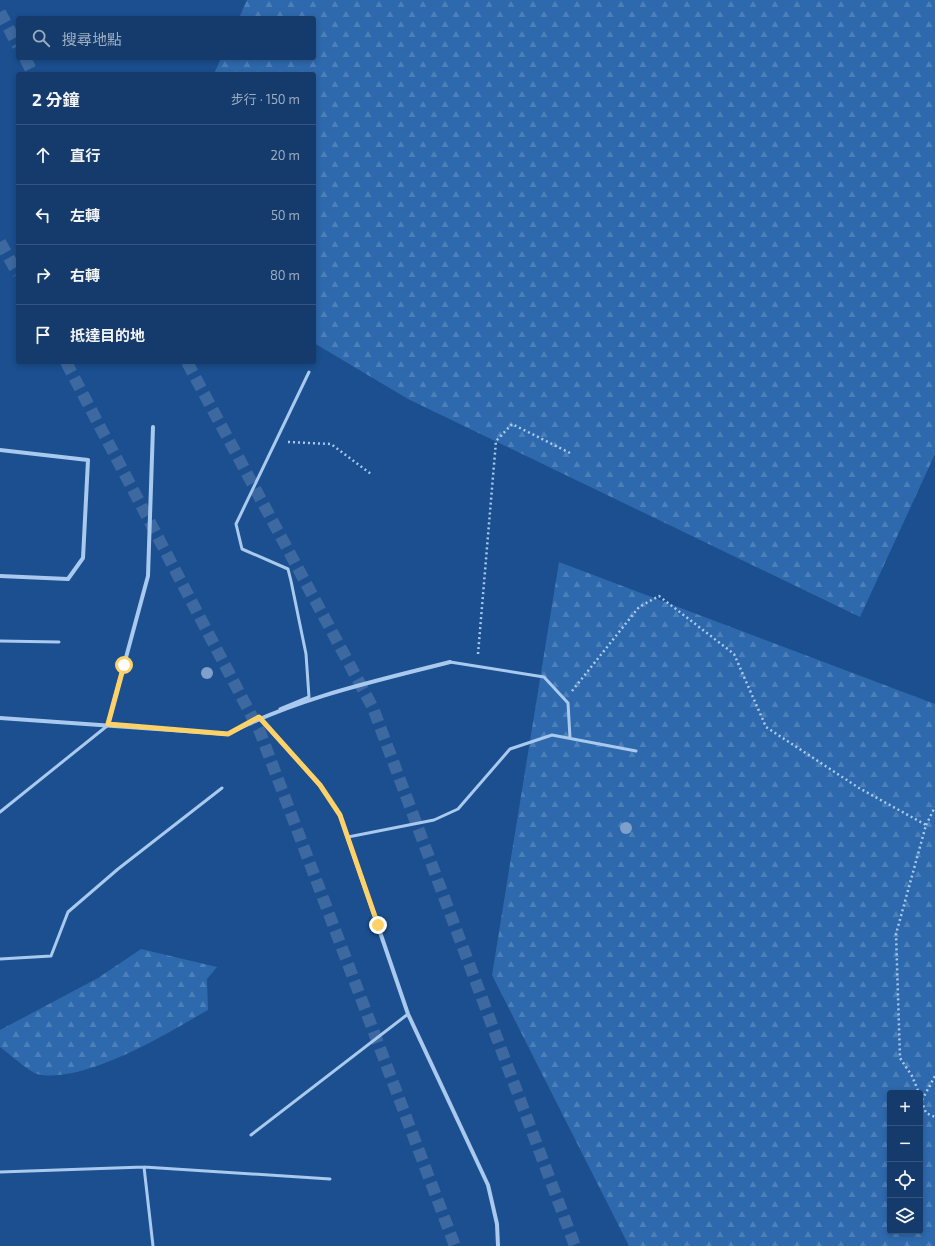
<!DOCTYPE html>
<html lang="zh-TW">
<head>
<meta charset="utf-8">
<style>
	body { margin:0; font-family:"Exo 2","Noto Sans TC",sans-serif; background:#1d4271; color:#f1f3f6 }
	.controls { position:absolute; right:12px; bottom:12px; display:grid; overflow:hidden; border-radius:4px; box-shadow:0 2px 6px #0003 }
	.controls button { width:36px; height:36px; display:grid; place-items:center; padding:0; border:0; border-bottom:1px solid #33557e; background:#143b6b; color:#f1f3f6; font:20px sans-serif }
	.stop { position:absolute; width:12px; height:12px; margin:-9px; border:3px solid #ffd166; border-radius:50%; background:#fff }
	.stop.end { background:#ffd166; border-color:#fff; box-shadow:0 1px 4px #0008 }
	.list { margin:0; padding:0; list-style:none }
	h2 { display:flex; justify-content:space-between; align-items:center; height:52px; margin:0; padding:0 16px; font-size:17px }
	h2 small { font-size:13px; font-weight:400; color:#9dadc1 }
	.list li { display:grid; grid-template-columns:26px 1fr auto; gap:12px; align-items:center; box-sizing:border-box; height:60px; padding:0 16px; border-top:1px solid #33557e }
	.list b { display:block; font-size:15px; white-space:nowrap }
	.list em { font-size:13px; font-style:normal; color:#9dadc1 }
	.icon { flex:none; width:22px; height:22px; fill:none; stroke:currentColor; stroke-width:2; stroke-linecap:round; stroke-linejoin:round }
	.map { position:relative; flex:none; width:935px; height:1246px; overflow:hidden }
	.search { position:absolute; background:#143b6b; box-shadow:0 2px 6px #0003; left:16px; top:16px; width:300px; height:44px; display:flex; align-items:center; gap:10px; box-sizing:border-box; padding:0 14px; border-radius:4px; color:#9dadc1; font-size:15px }
	.panel { position:absolute; background:#143b6b; box-shadow:0 2px 6px #0003; left:16px; top:72px; width:300px; height:292px; border-radius:4px }
	.map>svg:first-child { display:block }
	.forest { fill:url(#forest-firs); fill-rule:evenodd }
	.lines { fill:none; stroke-linecap:round; stroke-linejoin:round }
	.highway-tunnel { stroke:#3d69a0; stroke-width:12; stroke-dasharray:12 6; stroke-linecap:butt }
	.path { stroke:#a9c9ee; stroke-width:2.5; stroke-dasharray:2 3; stroke-linecap:butt }
	.lane { stroke:#a9c9ee; stroke-width:3 }
	.street { stroke:#a9c9ee; stroke-width:4 }
	.tree { fill:#7ea0ca }
	.route { stroke:#ffd166; stroke-width:5 }
</style>
</head>
<body>
<div class="map">
<svg width="935" height="1246" viewBox="0 0 935 1246">
	<defs>
		<pattern id="forest-firs" width="22" height="20" patternUnits="userSpaceOnUse"><rect width="22" height="20" fill="#2e69ad"/><path d="M5 1l3.5 6h-7zM16 11l3.5 6h-7z" fill="#4d80b9"/></pattern>
	</defs>
	<rect width="100%" height="100%" fill="#1b4f8f"/>
	<path class="forest" d="M 247,0 L 935,0 L 935,454 L 860,617 L 408,399 L 314,343 L 314,74 L 214,74 L 221,58 L 314,58 L 314,18 L 239,18 Z
		M 559,562 L 935,704 L 935,1246 L 629,1246 L 492,975 ZM 890,1093 L 920,1093 L 920,1231 L 890,1231 Z
		M 141,949 L 217,967 L 207,979 L 208,1010 C 168,1033 83,1085 37,1074 C 30,1072 8,1053 0,1047 L 0,1030 L 98,978 Z"/>
	<g class="lines">
		<path class="highway-tunnel" d="M 0,12 L 18,46
			M 25,58 L 33,74
			M 0,242 L 18,274
			M 66,362 L 260,732 L 455,1246
			M 187,362 L 373,708 L 575,1246"/>
		<path class="path" d="M 288,442 L 331,444 L 371,474
			M 478,654 L 496,441 L 512,424 L 570,453
			M 572,691 L 639,607 L 659,596 L 734,654 L 766,727 L 859,788 L 926,825 L 896,934 L 900,1058 L 912,1076 L 919,1093
			M 926,825 L 935,807
			M 920,1096 L 926,1113 L 935,1117
			M 922,1100 L 935,1076"/>
		<path class="lane" d="M 0,641 L 59,642
			M 450,662 L 544,677 L 568,703 L 570,738
			M 280,709 L 309,697 L 306,654 L 291,581 L 288,569 L 242,549 L 236,524 L 309,372
			M 0,812 L 107,726
			M 348,837 L 434,820 L 458,809 L 510,749 L 552,735 L 636,751
			M 0,959 L 51,956 L 68,912 L 118,869 L 222,788
			M 251,1135 L 408,1014
			M 144,1167 L 153,1246
			M 0,1172 L 144,1167 L 330,1179"/>
		<path class="street" d="M 0,450 L 88,460 L 83,558 L 68,579 L 0,576
			M 259,717 L 320,785 L 340,815 L 408,1014 L 488,1185 L 497,1224 L 498,1246
			M 0,718 L 228,734 C 297,698 375,681 450,662
			M 108,724 L 148,576 L 153,427"/>
	</g>
	<g class="tree">
		<circle cx="207" cy="673" r="6"/>
		<circle cx="626" cy="828" r="6"/>
	</g>
	<g class="lines">
		<path class="route" d="M 124,665 L 108,724 L 228,734 L 259,717 L 320,785 L 340,815 L 378,925"/>
	</g>
</svg>
<div class="controls">
<button>+</button>
<button>−</button>
<button><svg class="icon" aria-label="locate" viewBox="0 0 24 24"><circle cx="12" cy="12" r="6"/><path d="M12 2v4M12 18v4M2 12h4M18 12h4"/></svg></button>
<button><svg class="icon" aria-label="layers" viewBox="0 0 24 24"><path d="M12 4l9 5-9 5-9-5zM3 14l9 5 9-5"/></svg></button>
</div>
<div class="stop" style="left:124px;top:665px"></div>
<div class="stop end" style="left:378px;top:925px"></div>
<div class="search"><svg class="icon" aria-label="search" viewBox="0 0 24 24"><circle cx="10" cy="10" r="6"/><path d="M15 15l6 6"/></svg>搜尋地點</div>
<section class="panel">
<h2>2 分鐘<small>步行 · 150 m</small></h2>
<ul class="list">
<li><svg class="icon" aria-label="ahead" viewBox="0 0 24 24"><path d="M12 20V5M6 11l6-6 6 6"/></svg><div><b>直行</b></div><em>20 m</em></li>
<li><svg class="icon" aria-label="left" viewBox="0 0 24 24"><path d="M17 20v-9H6M10 6l-5 5 5 5"/></svg><div><b>左轉</b></div><em>50 m</em></li>
<li><svg class="icon" aria-label="right" viewBox="0 0 24 24"><path d="M7 20v-9h11M14 6l5 5-5 5"/></svg><div><b>右轉</b></div><em>80 m</em></li>
<li><svg class="icon" aria-label="arrive" viewBox="0 0 24 24"><path d="M6 21V4h12l-3 4 3 4H6"/></svg><div><b>抵達目的地</b></div></li>
</ul>
</section>
</div>
</body>
</html>
